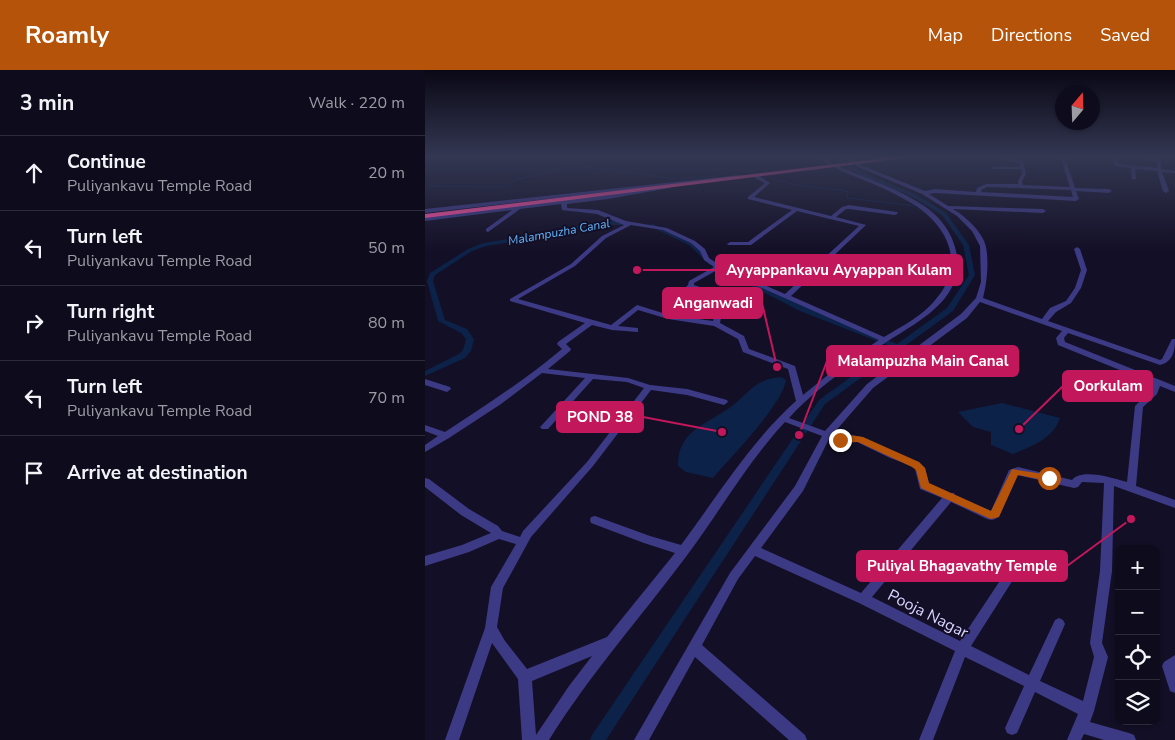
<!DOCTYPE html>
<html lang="en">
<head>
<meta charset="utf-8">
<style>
	body { margin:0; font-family:"Nunito Sans",sans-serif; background:#1c1929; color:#f1f3f6 }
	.controls { position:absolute; right:15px; bottom:15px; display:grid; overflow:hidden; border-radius:10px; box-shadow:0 1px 4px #0004 }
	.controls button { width:45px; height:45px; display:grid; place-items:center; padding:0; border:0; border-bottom:1px solid #2e2b3b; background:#0e0b1c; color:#f1f3f6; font:25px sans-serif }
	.compass { position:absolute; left:630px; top:15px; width:45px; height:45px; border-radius:50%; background:#0e0b1c; box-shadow:0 1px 4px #0004; rotate:19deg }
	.stop { position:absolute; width:15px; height:15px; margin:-11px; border:4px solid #b45309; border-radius:50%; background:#fff }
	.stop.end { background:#b45309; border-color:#fff; box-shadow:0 1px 5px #0008 }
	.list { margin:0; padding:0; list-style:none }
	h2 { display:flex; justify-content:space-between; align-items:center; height:65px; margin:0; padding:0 20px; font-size:21px }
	h2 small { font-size:16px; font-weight:400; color:#9b9ba3 }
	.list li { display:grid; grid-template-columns:32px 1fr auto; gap:15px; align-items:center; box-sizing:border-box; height:75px; padding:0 20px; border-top:1px solid #2e2b3b }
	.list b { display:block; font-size:19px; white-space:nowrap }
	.list p { margin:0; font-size:16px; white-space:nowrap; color:#9b9ba3 }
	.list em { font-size:16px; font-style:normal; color:#9b9ba3 }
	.icon { flex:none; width:28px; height:28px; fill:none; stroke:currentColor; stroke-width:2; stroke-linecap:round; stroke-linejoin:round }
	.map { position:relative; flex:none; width:750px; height:670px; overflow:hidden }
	header { display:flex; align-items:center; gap:30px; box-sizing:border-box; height:70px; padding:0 25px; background:#b45309; color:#fff }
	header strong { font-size:24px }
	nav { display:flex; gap:28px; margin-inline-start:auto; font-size:18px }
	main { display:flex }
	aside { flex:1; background:#0e0b1c }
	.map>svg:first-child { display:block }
	.water { fill:#0c2248 }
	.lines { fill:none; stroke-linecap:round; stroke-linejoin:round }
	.stream { stroke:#0c2248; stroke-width:1 }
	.canal { fill:#0c2248; fill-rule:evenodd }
	.minor { fill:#3d3a85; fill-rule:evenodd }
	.highway { fill:#ff4fa3; fill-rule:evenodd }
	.route { fill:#b45309 }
	.labels { text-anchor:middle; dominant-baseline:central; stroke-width:4; stroke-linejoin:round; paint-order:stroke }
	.far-water-label { font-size:12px; font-style:italic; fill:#62b6ff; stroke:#130f26 }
	.near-street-label { font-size:16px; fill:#d9d4ff; stroke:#130f26 }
	.leader { fill:none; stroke:#c2185b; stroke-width:2 }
	.callout-dot { fill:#c2185b; stroke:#130f26; stroke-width:2 }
	.callout { fill:#c2185b; stroke:#c2185b; stroke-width:2 }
	.callout-label { font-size:15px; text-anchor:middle; font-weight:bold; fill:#fff }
</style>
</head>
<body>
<header>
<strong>Roamly</strong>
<nav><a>Map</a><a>Directions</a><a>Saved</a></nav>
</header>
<main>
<aside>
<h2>3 min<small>Walk · 220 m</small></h2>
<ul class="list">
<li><svg class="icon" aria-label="ahead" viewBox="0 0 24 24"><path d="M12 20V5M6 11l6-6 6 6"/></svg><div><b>Continue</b><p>Puliyankavu Temple Road</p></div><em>20 m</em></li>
<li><svg class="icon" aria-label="left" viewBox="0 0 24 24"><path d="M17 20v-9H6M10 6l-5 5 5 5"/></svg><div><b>Turn left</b><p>Puliyankavu Temple Road</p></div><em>50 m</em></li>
<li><svg class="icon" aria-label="right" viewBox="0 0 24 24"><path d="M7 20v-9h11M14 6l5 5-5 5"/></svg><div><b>Turn right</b><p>Puliyankavu Temple Road</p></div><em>80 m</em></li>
<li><svg class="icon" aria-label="left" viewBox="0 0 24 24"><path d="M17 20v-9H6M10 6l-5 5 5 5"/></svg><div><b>Turn left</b><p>Puliyankavu Temple Road</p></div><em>70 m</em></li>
<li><svg class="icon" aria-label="arrive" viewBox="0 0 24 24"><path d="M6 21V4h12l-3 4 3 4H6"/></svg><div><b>Arrive at destination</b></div></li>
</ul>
</aside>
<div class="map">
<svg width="750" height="670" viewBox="0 0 750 670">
	<rect width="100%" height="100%" fill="#130f26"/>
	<path class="water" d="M 356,307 L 361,310 C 358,334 306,387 288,408 L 261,402 L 253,396 C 252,360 283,354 307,336 C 325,322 330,309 356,307 Z
		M 577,333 L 635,348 C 628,369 607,376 588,384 L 566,375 L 566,362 L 548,357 L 533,342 Z"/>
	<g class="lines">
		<path class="stream" d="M 145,95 L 251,109 L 290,106 L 307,100 L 328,102
			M 347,108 L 370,115 L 417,120 L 423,122 L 422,128 L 491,136
			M 0,116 L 79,117 L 93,109 L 127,102 L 156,87
			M 498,135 L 504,134"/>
		<path class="canal" d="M 405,87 L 410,87 L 439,103 L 492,125 L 521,143 L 544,175 L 550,205 L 528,241 L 400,334 L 181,670 L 165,670 L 167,665 L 394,330 L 467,277 L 375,241 L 301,203 L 301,201 L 305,201 L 381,237 L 472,274 L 522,238 L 544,205 L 538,175 L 517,145 L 488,127 L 435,105 Z
			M 172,151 L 202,151 L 205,153 L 202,155 L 172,155 L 127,166 L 61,176 L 47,181 L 10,205 L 8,211 L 20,250 L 42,259 L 49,269 L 46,281 L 40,288 L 0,306 L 0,301 L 34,284 L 38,280 L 41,269 L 36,263 L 13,251 L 2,211 L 5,203 L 43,179 L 58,173 L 127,162 Z
			M 228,154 L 268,173 L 290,194 L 285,195 L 264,175 L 226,157 L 226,155 Z"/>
		<path class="minor" d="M 394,87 L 399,87 L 409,95 L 405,96 Z
			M 416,87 L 422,87 L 433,92 L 433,94 L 500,121 L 510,119 L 551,122 L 552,118 L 561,114 L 593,114 L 593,111 L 597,104 L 596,99 L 568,99 L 566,98 L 568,97 L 595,97 L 594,93 L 556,87 L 569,87 L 598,91 L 601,104 L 597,111 L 598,115 L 645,117 L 636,89 L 632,87 L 640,87 L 650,118 L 684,119 L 687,121 L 684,123 L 651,121 L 654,129 L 651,131 L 510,123 L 504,124 L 523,136 L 618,139 L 621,141 L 618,143 L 528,139 C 540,146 558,162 561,177 C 564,192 562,213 558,228 L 617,249 L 625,238 L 641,231 L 650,218 L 656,200 L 649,179 L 652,177 L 655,179 L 662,200 L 656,218 L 646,233 L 631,242 L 623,251 L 735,290 L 737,289 L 747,269 L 750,269 C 750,281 748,292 735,295 L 643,263 L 639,268 L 640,272 L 750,316 L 750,322 L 735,316 L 732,324 L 718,337 L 711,416 L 750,430 L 750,438 L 689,416 L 687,501 L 677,573 L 683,587 L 669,641 L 665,652 L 704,663 L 709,665 L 711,670 L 679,670 L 659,664 L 656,670 L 642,670 L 653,644 L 610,622 L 592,663 L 587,665 L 582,663 L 580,658 L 599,616 L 540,587 L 508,670 L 494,670 L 530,581 L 434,533 L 330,486 L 313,509 L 277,575 L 380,665 L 382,670 L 364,670 L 270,587 L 224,670 L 209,670 L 305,503 L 370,416 L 397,366 L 360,352 C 322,393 295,441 263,484 C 217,546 165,604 124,670 L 97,670 L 93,609 L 67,573 L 34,670 L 20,670 L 60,558 L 66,517 L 91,474 L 74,469 L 44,482 L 0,496 L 0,486 L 37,475 L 66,463 L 36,445 L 0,417 L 0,408 L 4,409 L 44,439 L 73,456 L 77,461 L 95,467 L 98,461 L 162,392 L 219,318 L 202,312 L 168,309 L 123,359 L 117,359 L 115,357 L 117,355 L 160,308 L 117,303 L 76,334 L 24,368 L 0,382 L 0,375 L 13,366 L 0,361 L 0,355 L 20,362 C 60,336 100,310 137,279 L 132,274 L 133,272 L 160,253 L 85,231 L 85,229 L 146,194 L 177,166 L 199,155 L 172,144 L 137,140 L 136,134 L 95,139 L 63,162 L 61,161 L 61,159 L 87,140 L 0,151 L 0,147 L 183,125 L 243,116 L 245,116 L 245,118 L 183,129 L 142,134 L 142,138 L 173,140 L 201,151 L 242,158 L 270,171 L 280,179 L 284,188 L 296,196 L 360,224 L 434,156 L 372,141 L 326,175 L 303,175 L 302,174 L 305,172 L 323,172 L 367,140 L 323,129 L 323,127 L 340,113 L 330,108 L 330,106 L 334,106 L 345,113 L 329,127 L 406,146 L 417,137 L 424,135 L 472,142 L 473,143 L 470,145 L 424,139 L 421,139 L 411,147 L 441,155 L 366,226 L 459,267 C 477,256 498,246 511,229 C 544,191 519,150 481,130 C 467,122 452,115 436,109 C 427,105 417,102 409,97 L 413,96 C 443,109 475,119 502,138 C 517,149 527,163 531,181 C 541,226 498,249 466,269 C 453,277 441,286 428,294 C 405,310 383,327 364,348 L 400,361 L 442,314 L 536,244 L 551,228 L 556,212 L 555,176 L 547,161 L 532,146 L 497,124 L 431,96 L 431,94 ZM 562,117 L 646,120 L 648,127 L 557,122 L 556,120 ZM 206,155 L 238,160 L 266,173 L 275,181 L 279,190 L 289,197 L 264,211 L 263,215 L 253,224 L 254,225 L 258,225 L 267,219 L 288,225 L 292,231 L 288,251 L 244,245 L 212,235 L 186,255 L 93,229 L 150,196 L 181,168 ZM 294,199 L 454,270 L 409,300 L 378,325 L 370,296 L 324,279 L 319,266 L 295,253 L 299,231 C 291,221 281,219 269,215 L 269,213 ZM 555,232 L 637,261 L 631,268 L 633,275 L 727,313 L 725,321 L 710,336 L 702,412 C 688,408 657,398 647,410 L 593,397 L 584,400 L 566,441 L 530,425 L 529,423 L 523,423 L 504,414 L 500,398 L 494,392 L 471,384 L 437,367 L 425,365 L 416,367 L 408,364 L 448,318 L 542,248 ZM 213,240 L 243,249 L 289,256 L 313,269 L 318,282 L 363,299 L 371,331 C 325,372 292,427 256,475 L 225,466 L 170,446 L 166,447 L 165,450 L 166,453 L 219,473 L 250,483 L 182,567 L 102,599 L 80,571 L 72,557 L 78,518 L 106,467 L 168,396 L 226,320 L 262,325 L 299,335 L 303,332 L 302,330 L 262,319 L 225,315 L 203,308 L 123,299 L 145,281 L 146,279 L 141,274 L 167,255 L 187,260 L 213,262 L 213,258 L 193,256 ZM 404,369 L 415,373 L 425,371 L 432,372 L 465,388 L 488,396 L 490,399 L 495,419 L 517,428 L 436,523 L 336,478 L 378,421 ZM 592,405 L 649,418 L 653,417 L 657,412 L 679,413 L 675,501 L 665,573 L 669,587 L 658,631 L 615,611 L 640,554 L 638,550 L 634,548 L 630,550 L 604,605 L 546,576 L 600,491 L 602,488 L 600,485 L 596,483 L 592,485 L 535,571 L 447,527 L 526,432 L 562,449 C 567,451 573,449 575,444 ZM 167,586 L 144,616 L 111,665 L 107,611 Z
			M 686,87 L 690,87 L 694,94 L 732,98 L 732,92 L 707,87 L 736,89 L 736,99 L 750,101 L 750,103 L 737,102 L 744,121 L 741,123 L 738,121 L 732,101 L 710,99 L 711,109 L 707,110 L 706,98 L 690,96 Z
			M 314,105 L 316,106 L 316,107 L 0,143 L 0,139 Z
			M 0,309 L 25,317 L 26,319 L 22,322 L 0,315 Z
			M 750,585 L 750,623 L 745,621 L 737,596 L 739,592 Z"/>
		<path class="highway" d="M 469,87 L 489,87 L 0,148 L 0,144 Z"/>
	</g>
	<linearGradient id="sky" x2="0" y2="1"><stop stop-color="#0a0815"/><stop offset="0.48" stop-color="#333752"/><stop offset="1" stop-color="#333752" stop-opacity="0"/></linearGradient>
	<rect width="750" height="181" fill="url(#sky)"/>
	<path class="route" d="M 425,365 L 438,367 L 494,392 L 500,398 L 504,413 L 566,441 L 587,399 L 624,405 L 629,408 L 624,411 L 593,405 L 574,447 L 566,449 L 496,418 L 491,400 L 487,397 L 433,372 L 415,373 L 410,370 Z"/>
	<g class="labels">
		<g class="far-water-label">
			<text transform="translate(134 162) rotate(-10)">Malampuzha Canal</text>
		</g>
		<g class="near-street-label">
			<text transform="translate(503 544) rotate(27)">Pooja Nagar</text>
		</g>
	</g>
	<path class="leader" d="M212 200L291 200M352 297L337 233M374 365L402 291M594 359L638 316M297 362L218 347M706 449L642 496"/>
	<g class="callout-dot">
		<circle cx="212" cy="200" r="5"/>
		<circle cx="352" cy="297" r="5"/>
		<circle cx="374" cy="365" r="5"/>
		<circle cx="594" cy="359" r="5"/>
		<circle cx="297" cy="362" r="5"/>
		<circle cx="706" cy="449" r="5"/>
	</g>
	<g class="callout">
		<rect x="291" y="185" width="246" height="30" rx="5"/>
		<rect x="238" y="218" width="99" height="30" rx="5"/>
		<rect x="402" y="276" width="191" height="30" rx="5"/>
		<rect x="638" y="301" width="89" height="30" rx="5"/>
		<rect x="132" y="332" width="86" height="30" rx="5"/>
		<rect x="432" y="481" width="210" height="30" rx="5"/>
	</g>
	<g class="callout-label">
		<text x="414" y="205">Ayyappankavu Ayyappan Kulam</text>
		<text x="288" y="238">Anganwadi</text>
		<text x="498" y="296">Malampuzha Main Canal</text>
		<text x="683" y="321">Oorkulam</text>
		<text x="175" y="352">POND 38</text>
		<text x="537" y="501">Puliyal Bhagavathy Temple</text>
	</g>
</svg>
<div class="controls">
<button>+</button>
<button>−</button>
<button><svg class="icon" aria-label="locate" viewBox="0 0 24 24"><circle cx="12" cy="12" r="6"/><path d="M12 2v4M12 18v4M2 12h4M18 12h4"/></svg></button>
<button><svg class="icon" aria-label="layers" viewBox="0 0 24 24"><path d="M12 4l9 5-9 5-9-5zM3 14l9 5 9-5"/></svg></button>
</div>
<svg class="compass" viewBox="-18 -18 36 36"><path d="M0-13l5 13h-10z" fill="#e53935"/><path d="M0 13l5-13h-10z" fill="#9b9ba3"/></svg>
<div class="stop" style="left:624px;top:408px"></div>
<div class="stop end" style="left:415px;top:370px"></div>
</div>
</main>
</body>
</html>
